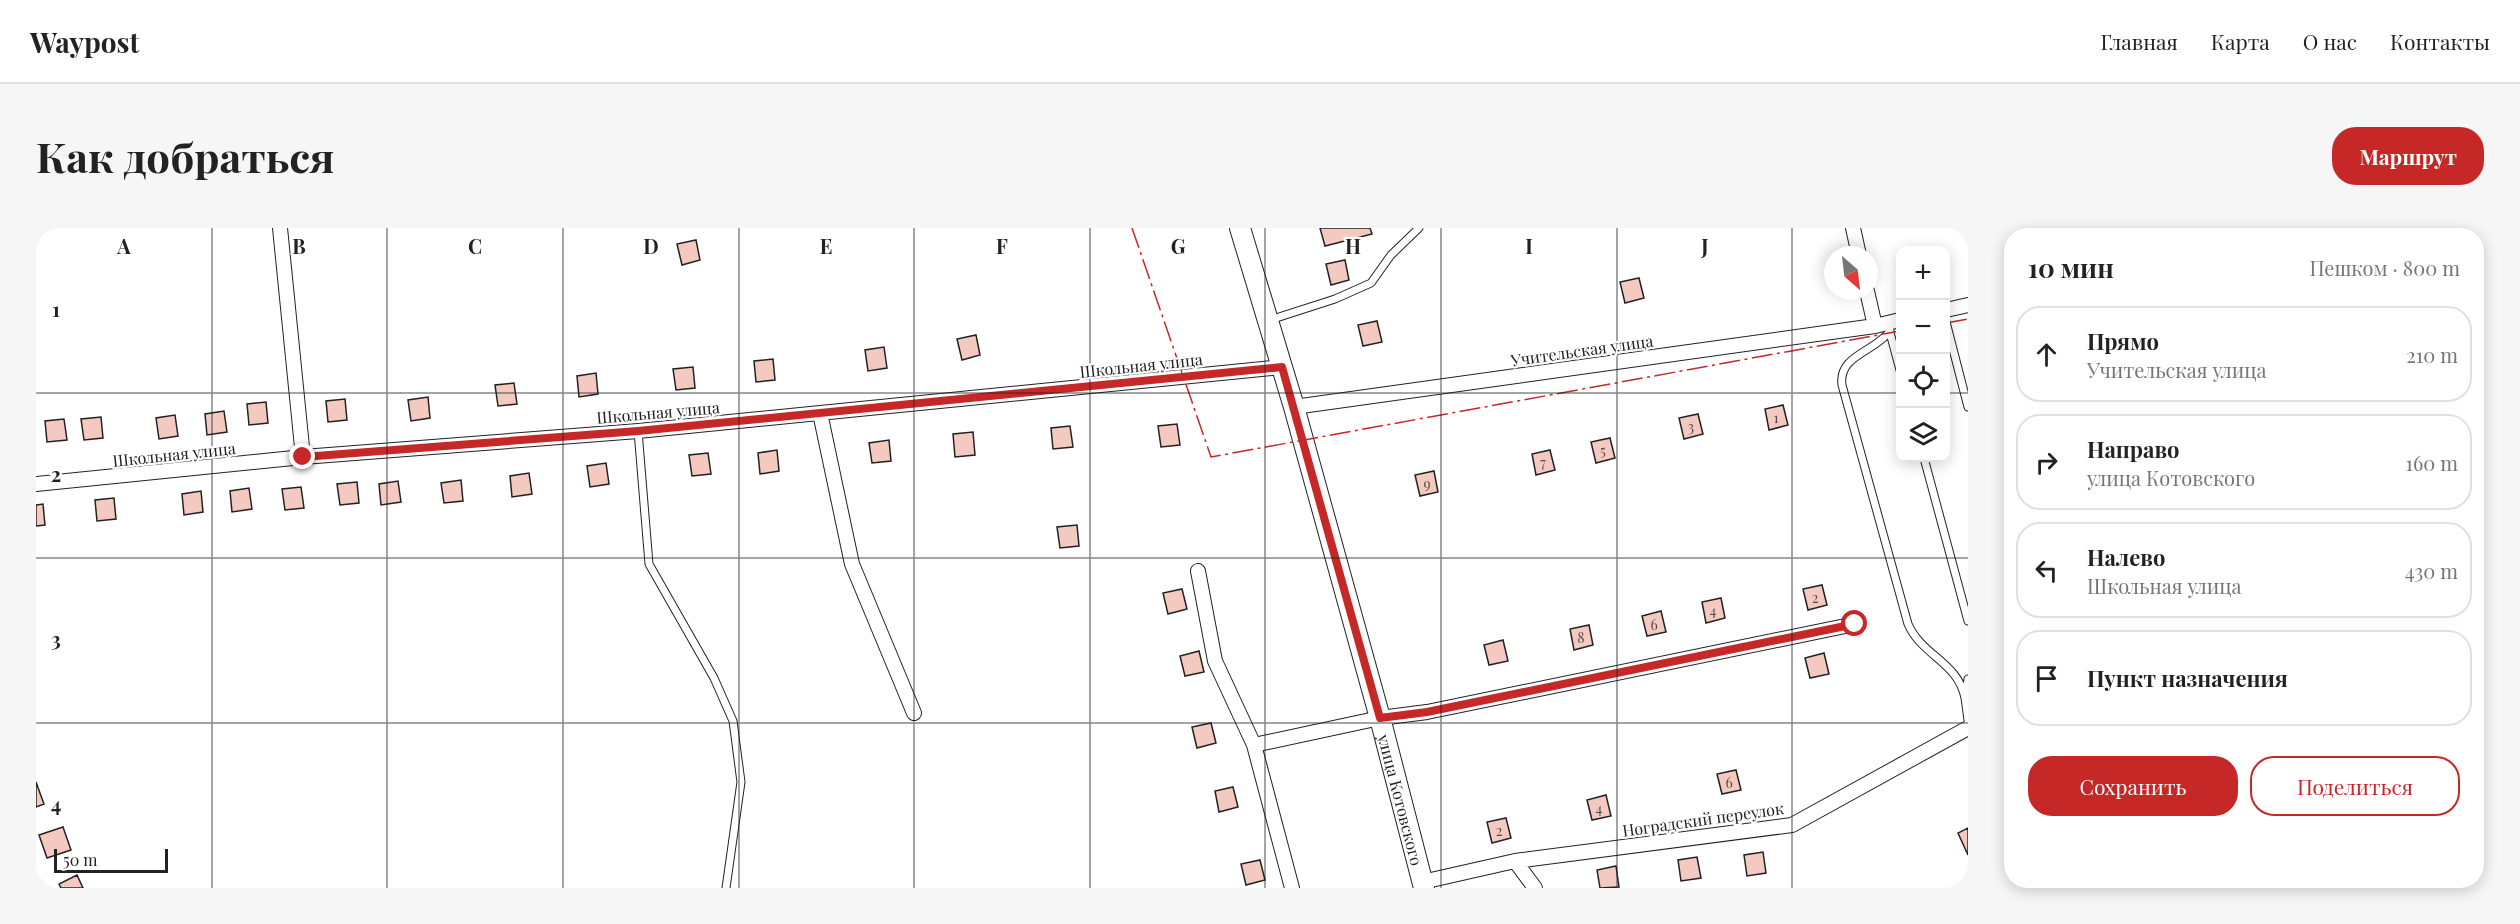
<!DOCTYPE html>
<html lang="ru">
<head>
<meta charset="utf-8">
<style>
	body { margin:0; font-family:"Playfair Display",serif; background:#f6f6f6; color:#222 }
	.controls { position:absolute; right:18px; top:18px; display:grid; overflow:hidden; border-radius:12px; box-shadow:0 3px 15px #0003 }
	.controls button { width:54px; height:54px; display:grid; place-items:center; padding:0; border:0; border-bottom:2px solid #e0e0e0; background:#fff; color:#222; font:30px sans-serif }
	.compass { position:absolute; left:1788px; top:18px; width:54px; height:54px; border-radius:50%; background:#fff; box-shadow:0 3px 15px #0003; rotate:152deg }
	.scale { position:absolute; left:18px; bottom:15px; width:114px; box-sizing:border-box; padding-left:6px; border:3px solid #222; border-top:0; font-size:16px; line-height:21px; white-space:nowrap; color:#222; -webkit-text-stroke:4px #fff; paint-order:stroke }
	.stop { position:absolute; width:18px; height:18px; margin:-14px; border:4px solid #c62828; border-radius:50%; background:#fff }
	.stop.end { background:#c62828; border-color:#fff; box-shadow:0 2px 6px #0008 }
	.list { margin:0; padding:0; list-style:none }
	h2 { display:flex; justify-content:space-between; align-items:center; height:78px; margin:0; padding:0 24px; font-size:26px }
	h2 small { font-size:20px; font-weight:400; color:#767676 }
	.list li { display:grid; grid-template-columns:39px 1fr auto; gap:18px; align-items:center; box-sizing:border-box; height:96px; margin:0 12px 12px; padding:0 12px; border:2px solid #e0e0e0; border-radius:24px }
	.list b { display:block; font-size:22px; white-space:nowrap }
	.list p { margin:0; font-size:20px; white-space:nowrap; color:#767676 }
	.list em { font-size:20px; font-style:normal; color:#767676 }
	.actions { display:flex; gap:12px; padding:18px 24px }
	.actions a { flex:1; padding:14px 0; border:2px solid #c62828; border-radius:24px; text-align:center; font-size:21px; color:#c62828 }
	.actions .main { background:#c62828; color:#fff }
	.icon { flex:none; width:33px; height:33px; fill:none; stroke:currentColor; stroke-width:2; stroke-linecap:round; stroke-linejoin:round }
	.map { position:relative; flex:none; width:1932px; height:660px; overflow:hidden; border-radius:24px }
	header { display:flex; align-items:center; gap:36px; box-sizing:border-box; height:84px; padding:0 30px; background:#fff; border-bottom:2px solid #e0e0e0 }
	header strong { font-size:28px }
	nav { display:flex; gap:33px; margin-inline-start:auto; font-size:21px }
	.intro { display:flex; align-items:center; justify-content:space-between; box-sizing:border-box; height:144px; padding:0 36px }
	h1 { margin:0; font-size:42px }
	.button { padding:15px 27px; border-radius:24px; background:#c62828; color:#fff; font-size:21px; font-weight:700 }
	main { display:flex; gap:36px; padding:0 36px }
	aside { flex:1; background:#fff; border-radius:24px; box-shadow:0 3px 15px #0003 }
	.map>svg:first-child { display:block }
	.building { fill:#f3c9c0; stroke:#222; stroke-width:1.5 }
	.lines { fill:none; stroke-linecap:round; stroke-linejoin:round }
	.lane-casing { stroke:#222; stroke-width:9 }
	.street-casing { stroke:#222; stroke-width:16 }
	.secondary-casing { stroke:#222; stroke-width:22 }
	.lane { stroke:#fff; stroke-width:7 }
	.street { stroke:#fff; stroke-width:14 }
	.secondary { stroke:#fff; stroke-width:20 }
	.power { stroke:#c62828; stroke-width:1.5; stroke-dasharray:21 4.5 3 4.5; stroke-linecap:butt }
	.route { stroke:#c62828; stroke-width:8 }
	.grid { fill:none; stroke:#222; stroke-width:1.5; stroke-opacity:0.55 }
	.labels { text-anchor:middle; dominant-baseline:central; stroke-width:4.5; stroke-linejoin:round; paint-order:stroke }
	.number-label { font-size:14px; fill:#564c4a }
	.street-label { font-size:16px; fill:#222; stroke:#fff }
	.grid-label { font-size:20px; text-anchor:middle; font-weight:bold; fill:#222; stroke:#fff; stroke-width:4.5; stroke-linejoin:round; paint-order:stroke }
</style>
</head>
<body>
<header>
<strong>Waypost</strong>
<nav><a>Главная</a><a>Карта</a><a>О нас</a><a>Контакты</a></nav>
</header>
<div class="intro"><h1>Как добраться</h1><a class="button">Маршрут</a></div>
<main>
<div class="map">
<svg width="1932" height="660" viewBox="0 0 1932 660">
	<rect width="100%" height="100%" fill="#fff"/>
	<path class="building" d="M 1284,0 L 1334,0 L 1336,6 L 1289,18 Z
		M 660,12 L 664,32 L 646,37 L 641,16 Z
		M 1309,32 L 1313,52 L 1295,57 L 1290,36 Z
		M 1603,50 L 1608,70 L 1589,75 L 1584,54 Z
		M 1341,93 L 1346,114 L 1327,118 L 1322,97 Z
		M 940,107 L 944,127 L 926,132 L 921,111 Z
		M 848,119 L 851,140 L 832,143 L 829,122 Z
		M 737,131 L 739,152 L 720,154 L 718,133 Z
		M 657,139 L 659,160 L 640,162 L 637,141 Z
		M 560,145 L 562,166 L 543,169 L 541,148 Z
		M 478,155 L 481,176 L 462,178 L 459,157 Z
		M 392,169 L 394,190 L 375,193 L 372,172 Z
		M 309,171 L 311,192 L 292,194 L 290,173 Z
		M 230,174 L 232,195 L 213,197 L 211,176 Z
		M 1747,177 L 1752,197 L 1733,202 L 1729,181 Z
		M 188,183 L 191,204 L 171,207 L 169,186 Z
		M 1662,186 L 1667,206 L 1648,211 L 1643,190 Z
		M 139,187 L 142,208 L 123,211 L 120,190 Z
		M 65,189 L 67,210 L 48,212 L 45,191 Z
		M 28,191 L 31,212 L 11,214 L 9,193 Z
		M 1141,196 L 1144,217 L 1125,219 L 1122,198 Z
		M 1034,198 L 1037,219 L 1017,221 L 1015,200 Z
		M 937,204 L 939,227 L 919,229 L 917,206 Z
		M 1574,210 L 1579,230 L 1560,235 L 1555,214 Z
		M 853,212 L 855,233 L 836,235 L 833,215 Z
		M 741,222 L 743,243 L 724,246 L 722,225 Z
		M 1514,222 L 1519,242 L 1500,247 L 1496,226 Z
		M 672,225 L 675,246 L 656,248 L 653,227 Z
		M 570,235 L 573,256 L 554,259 L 551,238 Z
		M 1398,243 L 1402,264 L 1384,268 L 1379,247 Z
		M 493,245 L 496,266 L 476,269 L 474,248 Z
		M 425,252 L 427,273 L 408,275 L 405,255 Z
		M 362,253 L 365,274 L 345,277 L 343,256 Z
		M 321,254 L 323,275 L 304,277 L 301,256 Z
		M 265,259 L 268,280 L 249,282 L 246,261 Z
		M 213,260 L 216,281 L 196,284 L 194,263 Z
		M 165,263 L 167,284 L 148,287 L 146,266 Z
		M 78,270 L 80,291 L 61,293 L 59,272 Z
		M 7,276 L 9,297 L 0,298 L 0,277 Z
		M 1041,297 L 1043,318 L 1024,320 L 1021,299 Z
		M 1786,357 L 1791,377 L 1772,382 L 1767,361 Z
		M 1146,361 L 1151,381 L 1132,386 L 1127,365 Z
		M 1685,370 L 1689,390 L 1670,395 L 1666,374 Z
		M 1625,383 L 1630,404 L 1611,408 L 1606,388 Z
		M 1553,397 L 1557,417 L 1538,422 L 1534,401 Z
		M 1467,412 L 1472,433 L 1453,437 L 1448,417 Z
		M 1163,423 L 1168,444 L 1149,448 L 1144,428 Z
		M 1788,425 L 1793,446 L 1774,450 L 1769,430 Z
		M 1175,495 L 1180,515 L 1161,520 L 1156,499 Z
		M 1700,542 L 1705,562 L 1686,566 L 1681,546 Z
		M 0,554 L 8,576 L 0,579 Z
		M 1197,559 L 1202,579 L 1183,584 L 1179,563 Z
		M 1570,567 L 1575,588 L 1556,592 L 1551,572 Z
		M 1470,590 L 1475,610 L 1456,615 L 1451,594 Z
		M 27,599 L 35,622 L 11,630 L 3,607 Z
		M 1932,600 L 1932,627 L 1922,605 Z
		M 1727,624 L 1730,645 L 1711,648 L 1708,627 Z
		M 1661,629 L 1665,650 L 1645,653 L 1642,632 Z
		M 1224,632 L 1229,652 L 1210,657 L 1205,636 Z
		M 1580,638 L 1583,659 L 1564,660 L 1561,642 Z
		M 41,647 L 47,660 L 25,660 L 23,656 Z"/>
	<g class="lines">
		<g class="lane-casing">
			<path id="lane" d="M 1234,92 L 1299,71 L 1335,55 L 1355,27 L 1383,0
				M 1910,94 L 1932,179
				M 1853,101 L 1864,142
				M 1854,103 C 1839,124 1802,127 1806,157 L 1872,396 C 1886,428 1922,434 1929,470
				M 602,203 L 613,336 L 678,450 L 697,493 L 705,554 L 690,660
				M 1888,230 L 1932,393
				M 1932,451 L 1929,470 L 1932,492"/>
		</g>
		<g class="street-casing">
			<path id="street" d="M 244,0 L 267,229
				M 1817,0 L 1823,27
				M 1831,63 L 1839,98
				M 1910,82 L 1932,77
				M 1258,179 L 1839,98 L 1864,92
				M 784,185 L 816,336 L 878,485
				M 0,256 L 267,229 L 602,203 L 1246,139
				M 1162,343 L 1179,433 L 1218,517 L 1256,660
				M 1218,517 L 1344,490 L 1391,484 L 1819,396
				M 1479,633 L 1499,660
				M 1386,654 L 1479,633 L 1756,597 L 1932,500"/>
		</g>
		<g class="secondary-casing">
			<g id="secondary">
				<path id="s1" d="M 1204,0 L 1258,179 L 1344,490 L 1388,660"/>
			</g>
		</g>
		<use href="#lane" class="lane"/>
		<use href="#street" class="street"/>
		<use href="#secondary" class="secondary"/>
		<path class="power" d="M 1096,0 L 1175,229 L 1864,103
			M 1910,95 L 1932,91"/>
	</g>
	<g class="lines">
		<path class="route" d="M 267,229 L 602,203 L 1246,139 L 1344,490 L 1391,484 L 1819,396"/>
	</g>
	<path class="grid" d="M 176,0 L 176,660M 351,0 L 351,660M 527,0 L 527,660M 703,0 L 703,660M 878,0 L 878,660M 1054,0 L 1054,660M 1229,0 L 1229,660M 1405,0 L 1405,660M 1581,0 L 1581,660M 1756,0 L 1756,660M 0,165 L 1864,165M 1910,165 L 1932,165M 0,330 L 1932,330M 0,495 L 1932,495"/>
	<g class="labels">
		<g class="number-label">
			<text x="1740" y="189">1</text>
			<text x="1655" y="198">3</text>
			<text x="1567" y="222">5</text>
			<text x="1507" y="234">7</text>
			<text x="1391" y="255">9</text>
			<text x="1779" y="369">2</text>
			<text x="1677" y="382">4</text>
			<text x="1618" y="396">6</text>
			<text x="1545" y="409">8</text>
			<text x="1693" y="554">6</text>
			<text x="1563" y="580">4</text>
			<text x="1463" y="602">2</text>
		</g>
		<g class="street-label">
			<text transform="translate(1546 122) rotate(-8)">Учительская улица</text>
			<text transform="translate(1105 137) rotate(-6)">Школьная улица</text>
			<text transform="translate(622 184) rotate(-5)">Школьная улица</text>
			<text transform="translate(138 226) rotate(-6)">Школьная улица</text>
			<text stroke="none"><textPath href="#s1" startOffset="594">улица Котовского</textPath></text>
			<text transform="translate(1667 591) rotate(-8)">Ноградский переулок</text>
		</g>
	</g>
	<g class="grid-label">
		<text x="88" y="26">A</text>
		<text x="263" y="26">B</text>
		<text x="439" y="26">C</text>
		<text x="615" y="26">D</text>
		<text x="790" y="26">E</text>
		<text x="966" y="26">F</text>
		<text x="1142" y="26">G</text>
		<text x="1317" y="26">H</text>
		<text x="1493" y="26">I</text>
		<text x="1669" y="26">J</text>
		<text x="20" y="89">1</text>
		<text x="20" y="254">2</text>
		<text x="20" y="419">3</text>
		<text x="20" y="584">4</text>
	</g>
</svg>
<div class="controls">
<button>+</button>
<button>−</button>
<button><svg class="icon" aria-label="locate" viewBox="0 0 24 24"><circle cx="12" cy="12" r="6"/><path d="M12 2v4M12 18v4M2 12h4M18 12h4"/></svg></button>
<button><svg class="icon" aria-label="layers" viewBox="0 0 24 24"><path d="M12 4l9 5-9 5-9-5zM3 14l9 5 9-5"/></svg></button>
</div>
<svg class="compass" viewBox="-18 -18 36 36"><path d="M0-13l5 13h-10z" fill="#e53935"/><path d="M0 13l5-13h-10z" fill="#767676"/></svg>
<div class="scale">50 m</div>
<div class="stop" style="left:1819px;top:396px"></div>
<div class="stop end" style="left:267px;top:229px"></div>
</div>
<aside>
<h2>10 мин<small>Пешком · 800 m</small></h2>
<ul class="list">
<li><svg class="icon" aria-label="ahead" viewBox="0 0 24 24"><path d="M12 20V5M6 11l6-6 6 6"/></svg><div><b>Прямо</b><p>Учительская улица</p></div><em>210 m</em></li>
<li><svg class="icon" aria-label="right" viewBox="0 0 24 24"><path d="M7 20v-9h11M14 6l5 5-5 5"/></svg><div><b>Направо</b><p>улица Котовского</p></div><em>160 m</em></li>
<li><svg class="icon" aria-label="left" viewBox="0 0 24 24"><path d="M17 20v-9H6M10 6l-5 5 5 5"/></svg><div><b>Налево</b><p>Школьная улица</p></div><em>430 m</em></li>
<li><svg class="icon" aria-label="arrive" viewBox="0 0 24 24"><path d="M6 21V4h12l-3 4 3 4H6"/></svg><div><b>Пункт назначения</b></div></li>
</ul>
<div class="actions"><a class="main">Сохранить</a><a>Поделиться</a></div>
</aside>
</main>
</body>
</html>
